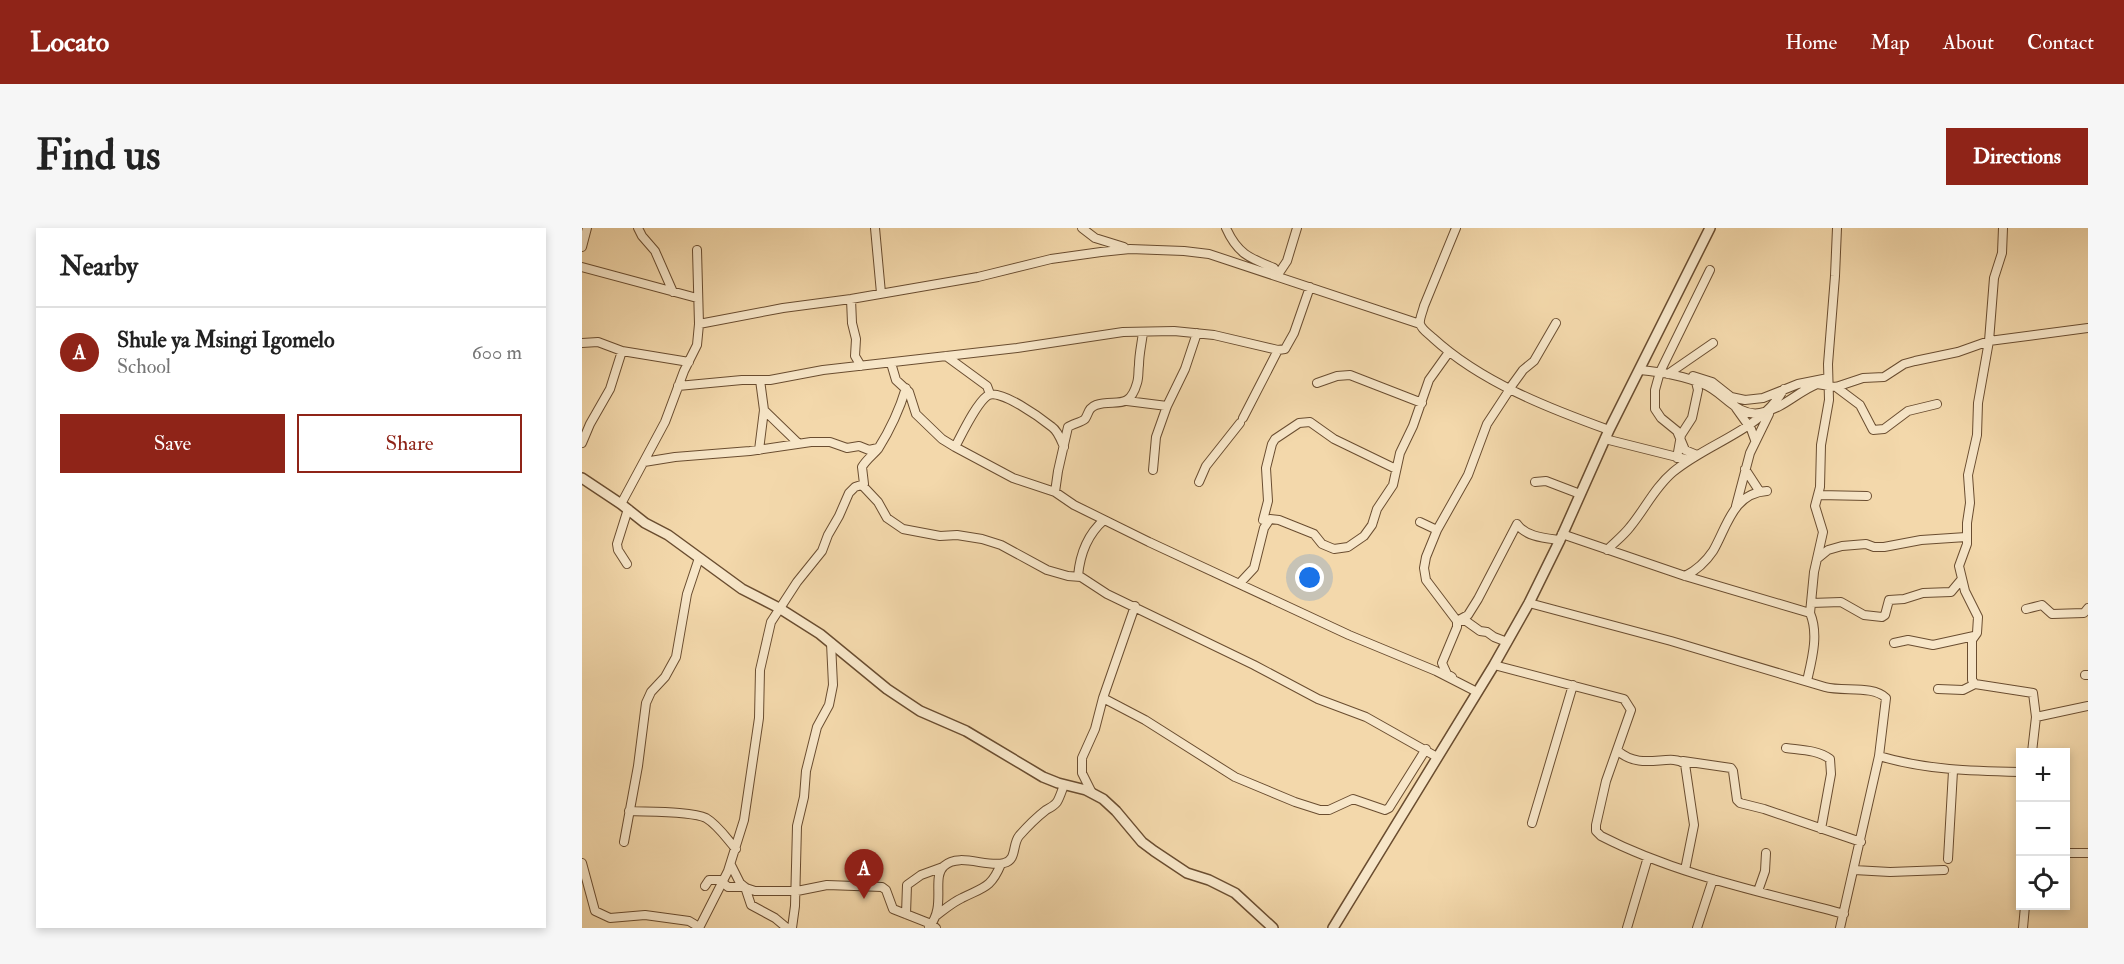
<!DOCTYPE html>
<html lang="en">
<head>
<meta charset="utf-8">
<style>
	body { margin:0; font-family:"IM FELL Double Pica",serif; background:#f6f6f6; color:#222 }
	.controls { position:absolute; right:18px; bottom:18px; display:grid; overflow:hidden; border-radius:0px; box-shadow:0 3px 9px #0003 }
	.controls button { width:54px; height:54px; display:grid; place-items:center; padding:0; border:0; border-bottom:2px solid #e0e0e0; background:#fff; color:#222; font:30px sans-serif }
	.you { position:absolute; left:728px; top:350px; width:21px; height:21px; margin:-15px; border:4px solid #fff; border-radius:50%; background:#1a73e8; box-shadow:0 0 0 9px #1a73e833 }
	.badge { display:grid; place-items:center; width:39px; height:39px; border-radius:50%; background:#8f2418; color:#fff; font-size:20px; font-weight:700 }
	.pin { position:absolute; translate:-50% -50px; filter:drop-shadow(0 2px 3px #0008) }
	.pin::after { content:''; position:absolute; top:32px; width:21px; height:18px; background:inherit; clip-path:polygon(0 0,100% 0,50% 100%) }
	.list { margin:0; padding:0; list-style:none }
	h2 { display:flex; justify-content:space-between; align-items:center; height:78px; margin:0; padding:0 24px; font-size:26px }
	h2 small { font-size:20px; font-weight:400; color:#767676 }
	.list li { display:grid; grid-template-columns:39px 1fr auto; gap:18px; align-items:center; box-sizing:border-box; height:90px; padding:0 24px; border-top:2px solid #e0e0e0 }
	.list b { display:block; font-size:22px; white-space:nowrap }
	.list p { margin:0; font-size:20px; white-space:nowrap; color:#767676 }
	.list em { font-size:20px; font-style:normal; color:#767676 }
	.actions { display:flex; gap:12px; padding:18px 24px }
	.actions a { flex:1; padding:14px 0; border:2px solid #8f2418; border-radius:0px; text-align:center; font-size:21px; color:#8f2418 }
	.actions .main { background:#8f2418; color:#fff }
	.icon { flex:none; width:33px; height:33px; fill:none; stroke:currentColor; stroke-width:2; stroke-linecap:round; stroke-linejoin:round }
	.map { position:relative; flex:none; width:1506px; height:700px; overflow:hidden; border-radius:0px }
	header { display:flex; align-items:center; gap:36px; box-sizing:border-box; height:84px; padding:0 30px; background:#8f2418; color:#fff }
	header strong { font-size:28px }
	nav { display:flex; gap:33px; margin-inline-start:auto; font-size:21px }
	.intro { display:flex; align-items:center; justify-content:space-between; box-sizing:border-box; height:144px; padding:0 36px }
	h1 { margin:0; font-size:42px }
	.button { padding:15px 27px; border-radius:0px; background:#8f2418; color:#fff; font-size:21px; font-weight:700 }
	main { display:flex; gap:36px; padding:0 36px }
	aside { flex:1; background:#fff; border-radius:0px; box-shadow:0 3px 9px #0003 }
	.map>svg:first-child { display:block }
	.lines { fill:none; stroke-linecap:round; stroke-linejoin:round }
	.minor-casing { stroke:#6a4d30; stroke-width:10 }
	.tertiary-casing { stroke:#6a4d30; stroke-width:12 }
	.minor { stroke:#f7e6c8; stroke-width:8 }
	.tertiary { stroke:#f7e6c8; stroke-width:9 }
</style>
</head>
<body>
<header>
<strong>Locato</strong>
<nav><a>Home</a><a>Map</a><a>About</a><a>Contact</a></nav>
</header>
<div class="intro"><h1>Find us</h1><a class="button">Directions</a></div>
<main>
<aside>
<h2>Nearby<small></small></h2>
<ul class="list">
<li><span class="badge">A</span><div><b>Shule ya Msingi Igomelo</b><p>School</p></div><em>600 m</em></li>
</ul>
<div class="actions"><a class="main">Save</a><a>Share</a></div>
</aside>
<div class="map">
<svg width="1506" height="700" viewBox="0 0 1506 700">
	<rect width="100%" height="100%" fill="#f3d8ab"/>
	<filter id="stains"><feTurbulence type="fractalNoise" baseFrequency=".00333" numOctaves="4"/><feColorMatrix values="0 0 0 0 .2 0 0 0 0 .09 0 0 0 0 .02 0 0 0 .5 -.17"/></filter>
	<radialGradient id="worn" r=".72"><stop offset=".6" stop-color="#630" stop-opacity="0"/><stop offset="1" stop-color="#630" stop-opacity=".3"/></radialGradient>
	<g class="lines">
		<g class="minor-casing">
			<path id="minor" d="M 56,0 L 60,8 L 73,23 L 91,64
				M 293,0 L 299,65
				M 500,0 L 513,10 L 542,19
				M 644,0 C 655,25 667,30 692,40 L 695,48 L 705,33 L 715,0
				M 874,0 L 842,78 C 841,83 837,91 838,96 C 840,102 847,106 851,110 C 899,154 966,180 1027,202
				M 1421,0 L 1420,25 L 1412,50 L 1407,113 L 1396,175 L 1395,207 L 1386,247 L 1388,275 L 1385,295 L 1385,316 L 1377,338 L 1383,363 L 1396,389 L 1395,405 L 1390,412 L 1390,452 L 1393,456 L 1451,465 L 1454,489 L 1450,524
				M 0,19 L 5,0
				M 0,39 L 115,70
				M 269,71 L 270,95 L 274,111 L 273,128 L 279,138
				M 117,96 L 201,80 L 269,71 L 396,49 L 469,31 L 519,24 L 548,21 L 602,23 L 627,26 L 838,96
				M 0,115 L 16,114 L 40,123 L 107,134
				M 364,128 L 405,158 L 408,166
				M 309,135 L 314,152 L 327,164 L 334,186 L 360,211 L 373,219 L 431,250 L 473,264 L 492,277 L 567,314 L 767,407 L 854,443 L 895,464
				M 1058,142 C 1079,144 1102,148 1121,156 C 1141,163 1154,189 1178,185 C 1201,181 1215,164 1235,156 L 1254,159 L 1281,150 L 1302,149 L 1322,136 L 1333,133 L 1376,124 L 1407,113 L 1506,100
				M 1086,146 L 1131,115
				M 1111,148 L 1130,154 L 1149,169 L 1163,172 L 1181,170 L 1216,156 L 1246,150
				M 735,155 L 755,148 L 768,147 L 840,175
				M 96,158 L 160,152 L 178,152
				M 1254,159 L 1278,177 L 1291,202 L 1302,201 L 1326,183 L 1355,176
				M 928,160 L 941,142 L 952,133 L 974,95
				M 545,173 L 585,178
				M 1154,180 L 1169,201 L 1173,212
				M 182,182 L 216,215
				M 661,190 L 696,122
				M 1023,211 L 1107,232
				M 0,215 L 8,196 L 28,161 L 40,123
				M 373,219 C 380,206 394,176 405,168 C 417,159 460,191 470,199 C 476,203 479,212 482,219
				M 177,222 L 182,182 L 178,152 L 188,152 L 241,142 L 435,120 L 541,104 L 592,103 L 632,107 L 696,122 L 703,121 L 712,105 L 728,59
				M 1115,227 L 1103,222 L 1095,203 L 1079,190 L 1073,181 L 1073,162 L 1078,144 L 1128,42
				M 1095,230 L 1099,207 L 1110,190 L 1116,162 L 1114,154
				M 62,234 L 93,229 L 168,223 L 229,214 L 248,214 L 265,220 L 277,218 L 287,222 L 296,220
				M 1163,241 L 1178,264
				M 571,242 L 574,209 L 585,178 L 603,141 L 615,105
				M 617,254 L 624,238 L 658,195
				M 953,254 L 964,253 L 998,266
				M 280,257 L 296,274 L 305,290 L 321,301 L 358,308 L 375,307 L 400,311 L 419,317 L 465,342 L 486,348 L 499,349 L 525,366 L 672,437 L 736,471 L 784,489 L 855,529
				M 473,264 L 476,243 L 486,199 C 490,196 500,194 503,191 C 507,185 506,180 514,177 C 532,170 547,184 555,155 C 557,149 556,143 557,137 C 557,126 560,114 561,104
				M 1237,267 L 1285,268
				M 39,276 L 83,194 L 102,143 L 115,117 L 117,96 L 115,22
				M 1154,278 L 1168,225 L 1187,186
				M 681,292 L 686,273 L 684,240 L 690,216 L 693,211 L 717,195 L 728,194 L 752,211 L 814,241
				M 838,294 L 855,302
				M 980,306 L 1103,348 L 1228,385 C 1237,406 1230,431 1225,453
				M 1025,322 C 1033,314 1042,307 1048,299 C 1063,281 1073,259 1091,244 C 1127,214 1178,203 1202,161
				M 1235,331 L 1246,322 L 1260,318 L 1284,316 L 1292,319 L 1302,319 L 1339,312 L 1384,309
				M 45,336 L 36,322 L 35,316 L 46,281
				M 496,348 C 498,326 506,306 522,292
				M 1103,348 C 1115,342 1123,335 1131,323 C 1145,299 1151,265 1185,263
				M 658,355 L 672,340 L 682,300 L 688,291 L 697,292 L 732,306 L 740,316 L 752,321 L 766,319 L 782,308 L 790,297 L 795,281 L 811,257 L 818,225 L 831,198 L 847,152 L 867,124
				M 947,375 L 1089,413 L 1243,459 C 1261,464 1291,457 1304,470 L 1297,528 L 1258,700
				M 1229,375 L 1259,374 L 1282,387 L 1300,389 L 1303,387 L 1307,372 L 1322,371 L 1341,365 L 1369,364 L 1379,352
				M 1444,381 L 1460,377 L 1470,386 L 1502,385 L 1506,380
				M 1228,385 L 1232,344 L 1241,304 L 1233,278 L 1238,259 L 1239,217 L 1247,172 L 1246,136 L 1253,48 L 1255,0
				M 875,393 L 886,387 L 896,371 L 935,296 C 944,309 963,310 978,312
				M 876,393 L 884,393 L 898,403 L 905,404 L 912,409 L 925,414
				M 1312,415 L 1326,412 L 1351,417 L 1392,408
				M 912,437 L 1042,471 L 1049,482 L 1024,553 L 1014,597 L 1014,603 L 1019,608 C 1095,647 1180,664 1262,686
				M 1503,447 L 1506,447
				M 870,449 L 865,446 L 860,435 L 875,399 L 875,393 L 844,352 L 842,340 L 844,329 L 855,302 L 886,247 L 905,196 L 928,161
				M 1356,461 L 1381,462 L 1393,456
				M 521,470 L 563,492 L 653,549 L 713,574 L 738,582 L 747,582 L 771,571 L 803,582 L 807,580 L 844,521
				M 1454,489 L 1506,478
				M 1204,520 C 1219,522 1236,522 1248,531 L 1249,546 L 1239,601
				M 1036,523 C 1060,544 1088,524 1103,536 L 1112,597 L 1103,642
				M 1297,528 C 1344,542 1390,543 1438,544
				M 1101,533 L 1149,540 L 1151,543 L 1155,572 L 1158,575 L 1182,581 L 1279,614
				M 510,565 L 500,545 L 500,530 L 513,501 L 521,470 L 553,378
				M 47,583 C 65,584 110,583 124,590 C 136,597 145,611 154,621
				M 950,595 L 991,457
				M 42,614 L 56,538 L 64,475 L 69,464 L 83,449 L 94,429 L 105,366 L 117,330
				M 1484,625 L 1506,625
				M 1366,631 L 1371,543
				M 0,635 L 13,683 L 28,690 L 63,687 L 107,693 L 117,699
				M 149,637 L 158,655 L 164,660 L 173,663 L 215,663 L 245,657 L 300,659 L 304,662 L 311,681 L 349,696 L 354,700
				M 1272,642 L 1308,644 L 1362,642
				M 123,658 L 127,652 L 138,652 L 146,659 L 163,659 L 169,677 L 193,690 L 205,700
				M 1176,663 L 1183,643 L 1184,625
				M 324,686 L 325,657 L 339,647 L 361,639
				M 355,687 C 363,681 371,674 380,670 C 402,659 409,660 419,636
				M 347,699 C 365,678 349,650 362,638 C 377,624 405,640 422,635 C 435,632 430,617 437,608 C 444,600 455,589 464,582 C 468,580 472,578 475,574 C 478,569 480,562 482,557
				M 117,700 L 146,643 L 162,592 L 177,490 L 178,442 L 189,394 L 215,354 L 240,323 L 246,307 L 257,288 L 267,265 L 273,259 L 282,256 L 280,239 C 284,232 291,227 296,221 C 308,202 318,180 324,160
				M 210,700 L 213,678 L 215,598 L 222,569 L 224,543 L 235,499 L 247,477 L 251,457 L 249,415
				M 1045,700 L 1066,629
				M 1115,700 L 1131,651
				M 1441,700 L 1443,678"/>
		</g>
		<g class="tertiary-casing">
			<path id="tertiary" d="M 0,250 L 39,276 L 63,295 L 86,307 L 160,361 L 197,380 L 238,406 L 305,461 L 338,483 L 384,503 L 461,549 L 476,555 L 504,562 L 521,571 L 534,583 L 560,614 L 572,623 L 605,645 L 627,652 L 653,665 L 691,700
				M 751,700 L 912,437 L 947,375 L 978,312 L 1027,202 L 1128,0"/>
		</g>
		<use href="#minor" class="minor"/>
		<use href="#tertiary" class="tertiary"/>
	</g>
	<rect width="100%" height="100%" filter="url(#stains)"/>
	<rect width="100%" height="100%" fill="url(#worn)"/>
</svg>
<div class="controls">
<button>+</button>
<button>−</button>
<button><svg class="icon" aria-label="locate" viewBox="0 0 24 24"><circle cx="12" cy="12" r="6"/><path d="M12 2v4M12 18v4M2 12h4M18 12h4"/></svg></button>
</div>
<div class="you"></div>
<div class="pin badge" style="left:282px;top:671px">A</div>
</div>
</main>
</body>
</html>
